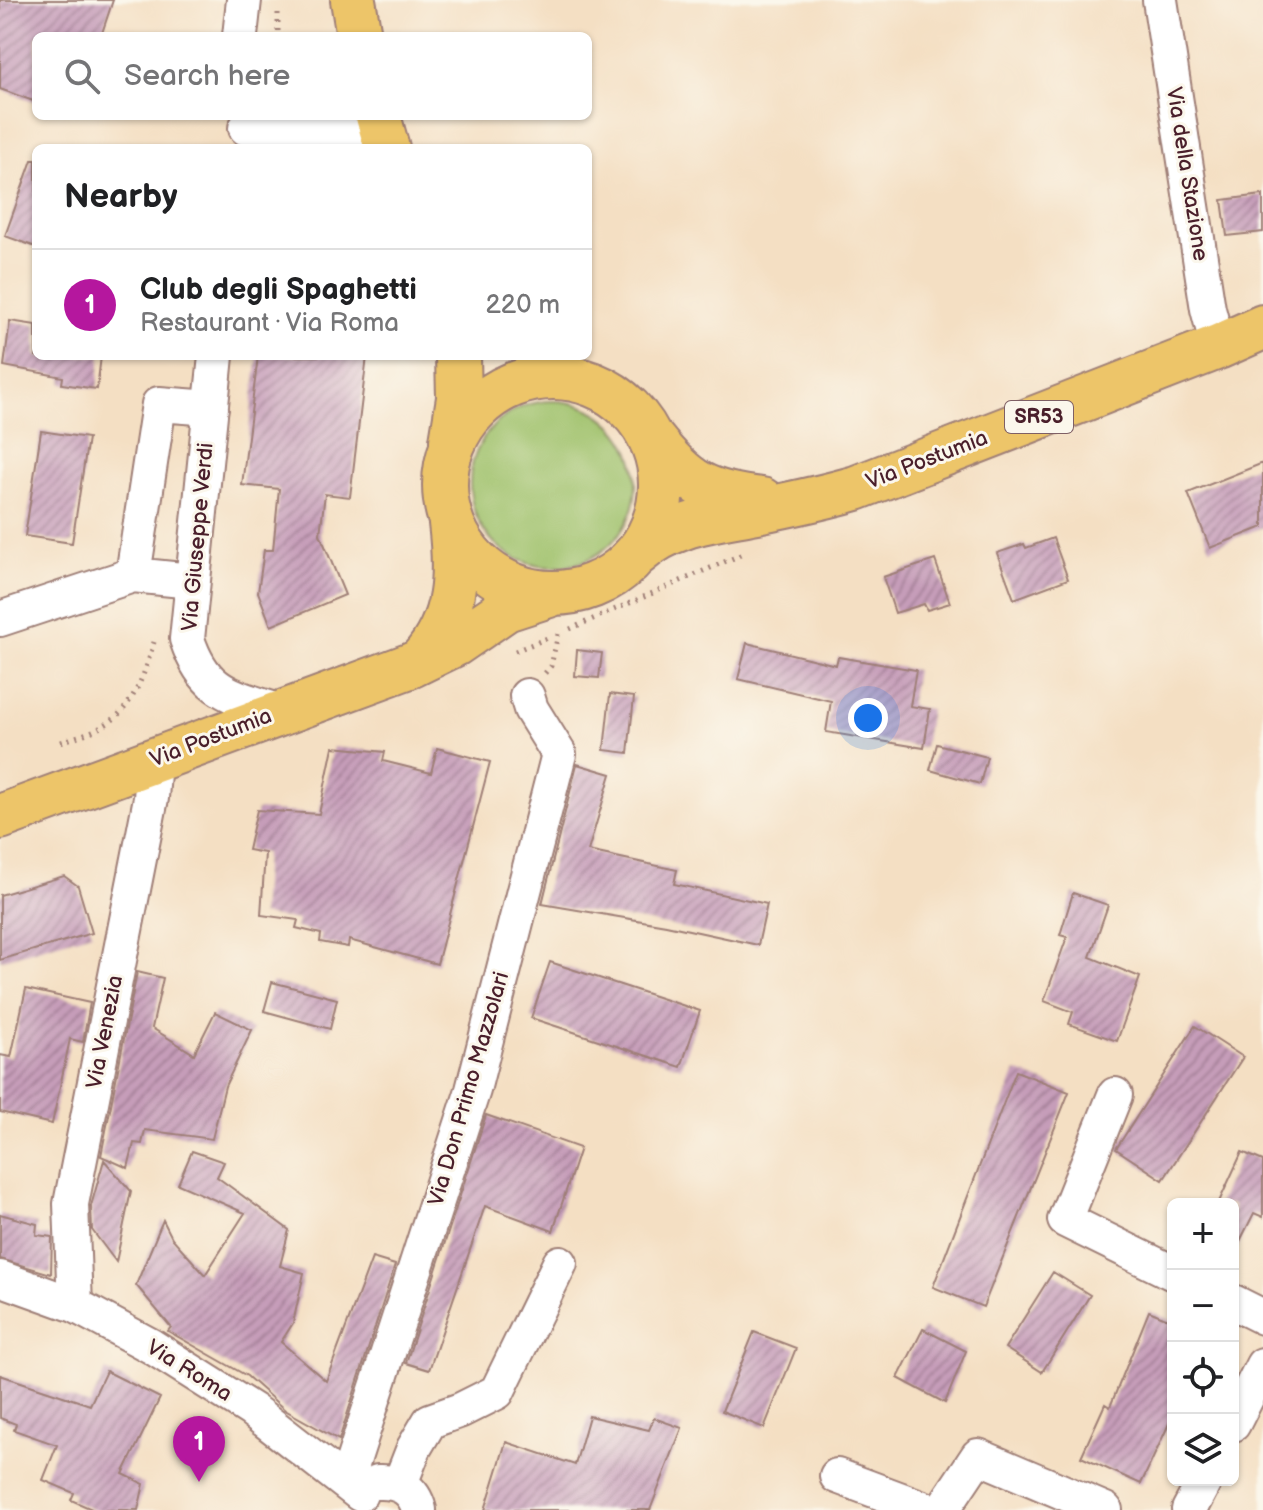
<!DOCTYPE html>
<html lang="en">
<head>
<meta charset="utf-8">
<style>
	body { margin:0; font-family:"Balsamiq Sans",sans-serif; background:#f2f2f2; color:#202124 }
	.controls { position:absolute; right:24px; bottom:24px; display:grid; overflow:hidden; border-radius:12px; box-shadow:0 2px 6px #0004 }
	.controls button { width:72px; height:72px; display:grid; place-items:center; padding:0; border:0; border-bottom:2px solid #e0e0e0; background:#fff; color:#202124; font:40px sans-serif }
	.you { position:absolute; left:868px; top:718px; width:28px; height:28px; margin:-20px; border:6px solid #fff; border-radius:50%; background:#1a73e8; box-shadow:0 0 0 12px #1a73e833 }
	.badge { display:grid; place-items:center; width:52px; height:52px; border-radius:50%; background:#b5179e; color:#fff; font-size:26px; font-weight:700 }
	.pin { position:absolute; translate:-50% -66px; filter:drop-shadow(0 2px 4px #0008) }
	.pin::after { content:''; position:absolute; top:42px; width:28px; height:24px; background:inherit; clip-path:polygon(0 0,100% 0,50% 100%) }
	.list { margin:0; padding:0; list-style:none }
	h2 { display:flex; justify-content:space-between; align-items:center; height:104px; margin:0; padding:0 32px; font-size:34px }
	h2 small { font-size:26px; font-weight:400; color:#757577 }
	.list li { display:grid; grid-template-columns:52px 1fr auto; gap:24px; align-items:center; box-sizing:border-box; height:112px; padding:0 32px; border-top:2px solid #e0e0e0 }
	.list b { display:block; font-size:30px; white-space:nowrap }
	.list p { margin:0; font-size:26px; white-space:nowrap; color:#757577 }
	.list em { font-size:26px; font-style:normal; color:#757577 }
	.icon { flex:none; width:44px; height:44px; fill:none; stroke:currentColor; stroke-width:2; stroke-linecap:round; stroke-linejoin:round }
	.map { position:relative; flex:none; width:1263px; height:1510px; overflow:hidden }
	.search { position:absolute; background:#fff; box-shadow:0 2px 6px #0004; left:32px; top:32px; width:560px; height:88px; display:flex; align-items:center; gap:20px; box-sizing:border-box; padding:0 28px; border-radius:12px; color:#757577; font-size:30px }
	.panel { position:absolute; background:#fff; box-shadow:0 2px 6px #0004; left:32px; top:144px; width:560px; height:216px; border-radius:12px }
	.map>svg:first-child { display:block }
	.grass { fill:#9fc16a; stroke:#74704a; stroke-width:2 }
	.building { fill:url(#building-hatch) }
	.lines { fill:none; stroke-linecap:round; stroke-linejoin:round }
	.minor-casing { stroke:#9f7f77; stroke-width:38 }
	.major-casing { stroke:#9f7f77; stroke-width:48 }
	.path { stroke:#9f7f77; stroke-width:5; stroke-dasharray:2 6; stroke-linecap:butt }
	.minor { stroke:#fff; stroke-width:34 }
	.major { stroke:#edc569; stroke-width:44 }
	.labels { text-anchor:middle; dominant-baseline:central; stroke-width:6; stroke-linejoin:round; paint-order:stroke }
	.shield { fill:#fbf7ec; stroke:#7f6065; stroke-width:2 }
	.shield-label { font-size:20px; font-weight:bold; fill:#4a1f2b }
	.street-label { font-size:22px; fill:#4a1f2b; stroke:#fbf7ec }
</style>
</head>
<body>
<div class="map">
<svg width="1263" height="1510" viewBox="0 0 1263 1510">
	<defs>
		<pattern id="building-hatch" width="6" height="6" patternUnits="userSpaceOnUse" patternTransform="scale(2)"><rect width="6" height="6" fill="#c69db9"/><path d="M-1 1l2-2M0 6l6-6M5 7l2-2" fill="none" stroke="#a37f97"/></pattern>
	</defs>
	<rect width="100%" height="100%" fill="#fbf7ec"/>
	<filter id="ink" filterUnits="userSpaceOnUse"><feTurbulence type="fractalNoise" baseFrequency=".0125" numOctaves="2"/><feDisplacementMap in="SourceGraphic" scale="16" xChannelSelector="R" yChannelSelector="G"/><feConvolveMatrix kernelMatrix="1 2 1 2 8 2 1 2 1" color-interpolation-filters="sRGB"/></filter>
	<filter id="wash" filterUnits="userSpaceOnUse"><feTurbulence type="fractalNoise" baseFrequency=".006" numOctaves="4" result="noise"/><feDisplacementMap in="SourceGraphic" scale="32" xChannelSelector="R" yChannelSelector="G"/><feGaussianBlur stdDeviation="1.8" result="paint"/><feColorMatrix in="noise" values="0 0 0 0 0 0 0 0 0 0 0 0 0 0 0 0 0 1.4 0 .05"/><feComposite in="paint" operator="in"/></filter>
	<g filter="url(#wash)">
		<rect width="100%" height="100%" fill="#f4dfc3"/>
		<path class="grass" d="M470 484a83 83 0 1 1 166 0a83 83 0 1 1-166 0Z"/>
		<g id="blocks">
			<path class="building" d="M 0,0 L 113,0 L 101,36 L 36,36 L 36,102 L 0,89 Z
				M 32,160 L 36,160 L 36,247 L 5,236 Z
				M 1263,195 L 1263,232 L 1227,236 L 1222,200 Z
				M 10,321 L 36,325 L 36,356 L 101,356 L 97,389 L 62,384 L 63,377 L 4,366 Z
				M 258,356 L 367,356 L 350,497 L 325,494 L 320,534 L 345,595 L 271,626 L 258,592 L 264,550 L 273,550 L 279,489 L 242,485 Z
				M 41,431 L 88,438 L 72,543 L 25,536 Z
				M 1263,463 L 1263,527 L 1210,548 L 1188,493 Z
				M 1053,538 L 1068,579 L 1014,599 L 997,553 L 1024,544 L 1026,548 Z
				M 935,560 L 950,603 L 927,610 L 924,604 L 895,613 L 883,577 Z
				M 747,643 L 836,665 L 838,657 L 916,670 L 910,706 L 930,709 L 924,748 L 826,732 L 831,701 L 738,679 Z
				M 577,650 L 602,653 L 599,678 L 575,676 Z
				M 610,694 L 634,697 L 628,753 L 604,750 Z
				M 937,744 L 987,757 L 980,784 L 930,770 Z
				M 333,747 L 385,752 L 383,761 L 431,773 L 437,748 L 490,762 L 437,964 L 349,940 L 348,947 L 320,942 L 321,934 L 296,928 L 298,920 L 261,915 L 265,853 L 248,850 L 257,810 L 319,814 Z
				M 577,764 L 611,774 L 588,851 L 677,870 L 674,884 L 767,904 L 758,945 L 666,925 L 542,904 Z
				M 64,876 L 78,886 L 92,933 L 0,960 L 0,895 Z
				M 1073,893 L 1108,905 L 1090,957 L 1140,977 L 1117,1041 L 1069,1024 L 1073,1012 L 1044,1001 L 1067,937 L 1060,935 Z
				M 550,962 L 700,1011 L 681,1067 L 531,1018 Z
				M 137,972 L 163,978 L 152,1028 L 194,1054 L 215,1012 L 252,1030 L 225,1086 L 212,1139 L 145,1130 L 142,1144 L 134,1143 L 128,1168 L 101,1156 Z
				M 272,982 L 337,999 L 330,1029 L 264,1011 Z
				M 26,989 L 90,1003 L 83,1042 L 70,1039 L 52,1124 L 0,1112 L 0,1055 L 11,1057 Z
				M 1195,1026 L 1243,1057 L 1163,1180 L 1116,1149 Z
				M 1016,1071 L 1069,1092 L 983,1307 L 933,1287 Z
				M 486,1115 L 580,1148 L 553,1231 L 485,1206 L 429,1370 L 406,1363 Z
				M 192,1151 L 224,1162 L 217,1177 L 289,1230 L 280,1266 L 304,1273 L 293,1323 L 281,1342 L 326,1381 L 372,1258 L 395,1265 L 339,1440 L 285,1410 L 247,1376 L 168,1331 L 171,1327 L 136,1285 L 163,1220 L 172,1238 L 205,1275 L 245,1213 L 178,1184 Z
				M 1242,1152 L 1263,1161 L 1263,1217 L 1254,1213 L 1233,1255 L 1233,1204 L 1218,1204 Z
				M 104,1160 L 131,1191 L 116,1262 L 92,1230 L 91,1206 Z
				M 0,1214 L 37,1224 L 36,1235 L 52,1237 L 51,1274 L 0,1259 Z
				M 1053,1272 L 1090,1295 L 1042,1372 L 1005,1348 Z
				M 1149,1311 L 1173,1321 L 1173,1415 L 1141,1484 L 1081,1457 L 1105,1404 L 1110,1407 Z
				M 923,1329 L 966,1351 L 945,1403 L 898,1378 Z
				M 754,1332 L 796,1348 L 764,1428 L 722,1411 Z
				M 106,1371 L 160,1398 L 123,1474 L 144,1484 L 138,1510 L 94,1510 L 71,1500 L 74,1493 L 43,1480 L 57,1445 L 14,1430 L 16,1424 L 0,1418 L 0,1375 L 90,1405 Z
				M 589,1416 L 649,1430 L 654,1418 L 682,1428 L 650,1510 L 485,1510 L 506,1442 L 575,1465 Z"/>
		</g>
	</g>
	<g filter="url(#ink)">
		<use href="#blocks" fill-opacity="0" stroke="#9f7f77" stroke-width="2"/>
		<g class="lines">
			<g class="minor-casing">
				<path id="minor" d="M 1160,0 L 1208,309 L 1218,347
					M 240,36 L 244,0
					M 246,128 C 292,129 332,118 372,148
					M 216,356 L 187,639 C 205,694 231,695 281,712
					M 133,575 L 159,404 L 211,408
					M 0,619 L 133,575 L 192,581
					M 1115,1095 L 1065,1220 L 1173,1273
					M 0,1278 L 75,1305 L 151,1346 L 252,1410 L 360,1494
					M 1233,1302 L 1263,1317
					M 75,1305 L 71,1204 L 151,798 L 154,760
					M 1233,1424 L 1263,1365
					M 837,1476 L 928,1510
					M 378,1482 C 399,1481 414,1489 419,1510
					M 346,1483 L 473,1090 L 559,754 L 531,709 L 527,696
					M 400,1484 L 414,1448 L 430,1421 L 461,1410 L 497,1392 L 560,1263
					M 942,1510 L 978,1456 L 1105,1510
					M 1189,1510 L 1205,1480"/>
			</g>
			<g class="major-casing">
				<path id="major" d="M 353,0 L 359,36
					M 378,116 L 387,148
					M445 485a108 108 0 1 1 216 0a108 108 0 1 1-216 0Z
					M 652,439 C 687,483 706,494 762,500
					M 452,441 L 459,398 L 458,356
					M 637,554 C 670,524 710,520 752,512 C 787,505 822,498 856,488 L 1218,347 L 1263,327
					M 421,660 C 457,620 457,573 451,523
					M 0,817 L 412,665 L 455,644 L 506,609 L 552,594"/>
			</g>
			<path class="path" d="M 278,13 L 278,36
				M 570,629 L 745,553
				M 515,651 L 550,637
				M 545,673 L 551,666 L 558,634
				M 61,742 C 75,737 90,733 103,726 C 133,710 145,673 154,642"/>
			<use href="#minor" class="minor"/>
			<use href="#major" class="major"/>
		</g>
	</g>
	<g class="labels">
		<rect class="shield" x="1005" y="401" width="68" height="32" rx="6"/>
		<g class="shield-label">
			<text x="1039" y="417">SR53</text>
		</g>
		<g class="street-label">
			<text transform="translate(1187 174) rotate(81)">Via della Stazione</text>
			<text transform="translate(927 460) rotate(-21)">Via Postumia</text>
			<text transform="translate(198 537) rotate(-85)">Via Giuseppe Verdi</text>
			<text transform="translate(211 738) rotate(-21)">Via Postumia</text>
			<text transform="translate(105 1032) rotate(-79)">Via Venezia</text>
			<text transform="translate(469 1089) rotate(-74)">Via Don Primo Mazzolari</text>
			<text transform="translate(189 1371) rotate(32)">Via Roma</text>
		</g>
	</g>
</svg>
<div class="controls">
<button>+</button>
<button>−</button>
<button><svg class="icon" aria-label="locate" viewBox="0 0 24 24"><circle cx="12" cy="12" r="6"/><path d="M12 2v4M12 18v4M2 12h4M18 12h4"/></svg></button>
<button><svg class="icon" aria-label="layers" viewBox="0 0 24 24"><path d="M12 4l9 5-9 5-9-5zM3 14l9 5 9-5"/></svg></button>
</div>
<div class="you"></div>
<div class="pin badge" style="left:199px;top:1482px">1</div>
<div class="search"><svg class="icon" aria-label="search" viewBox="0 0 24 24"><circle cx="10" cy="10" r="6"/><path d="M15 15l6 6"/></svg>Search here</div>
<section class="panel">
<h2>Nearby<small></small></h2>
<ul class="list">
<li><span class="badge">1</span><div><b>Club degli Spaghetti</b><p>Restaurant · Via Roma</p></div><em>220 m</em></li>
</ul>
</section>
</div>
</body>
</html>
